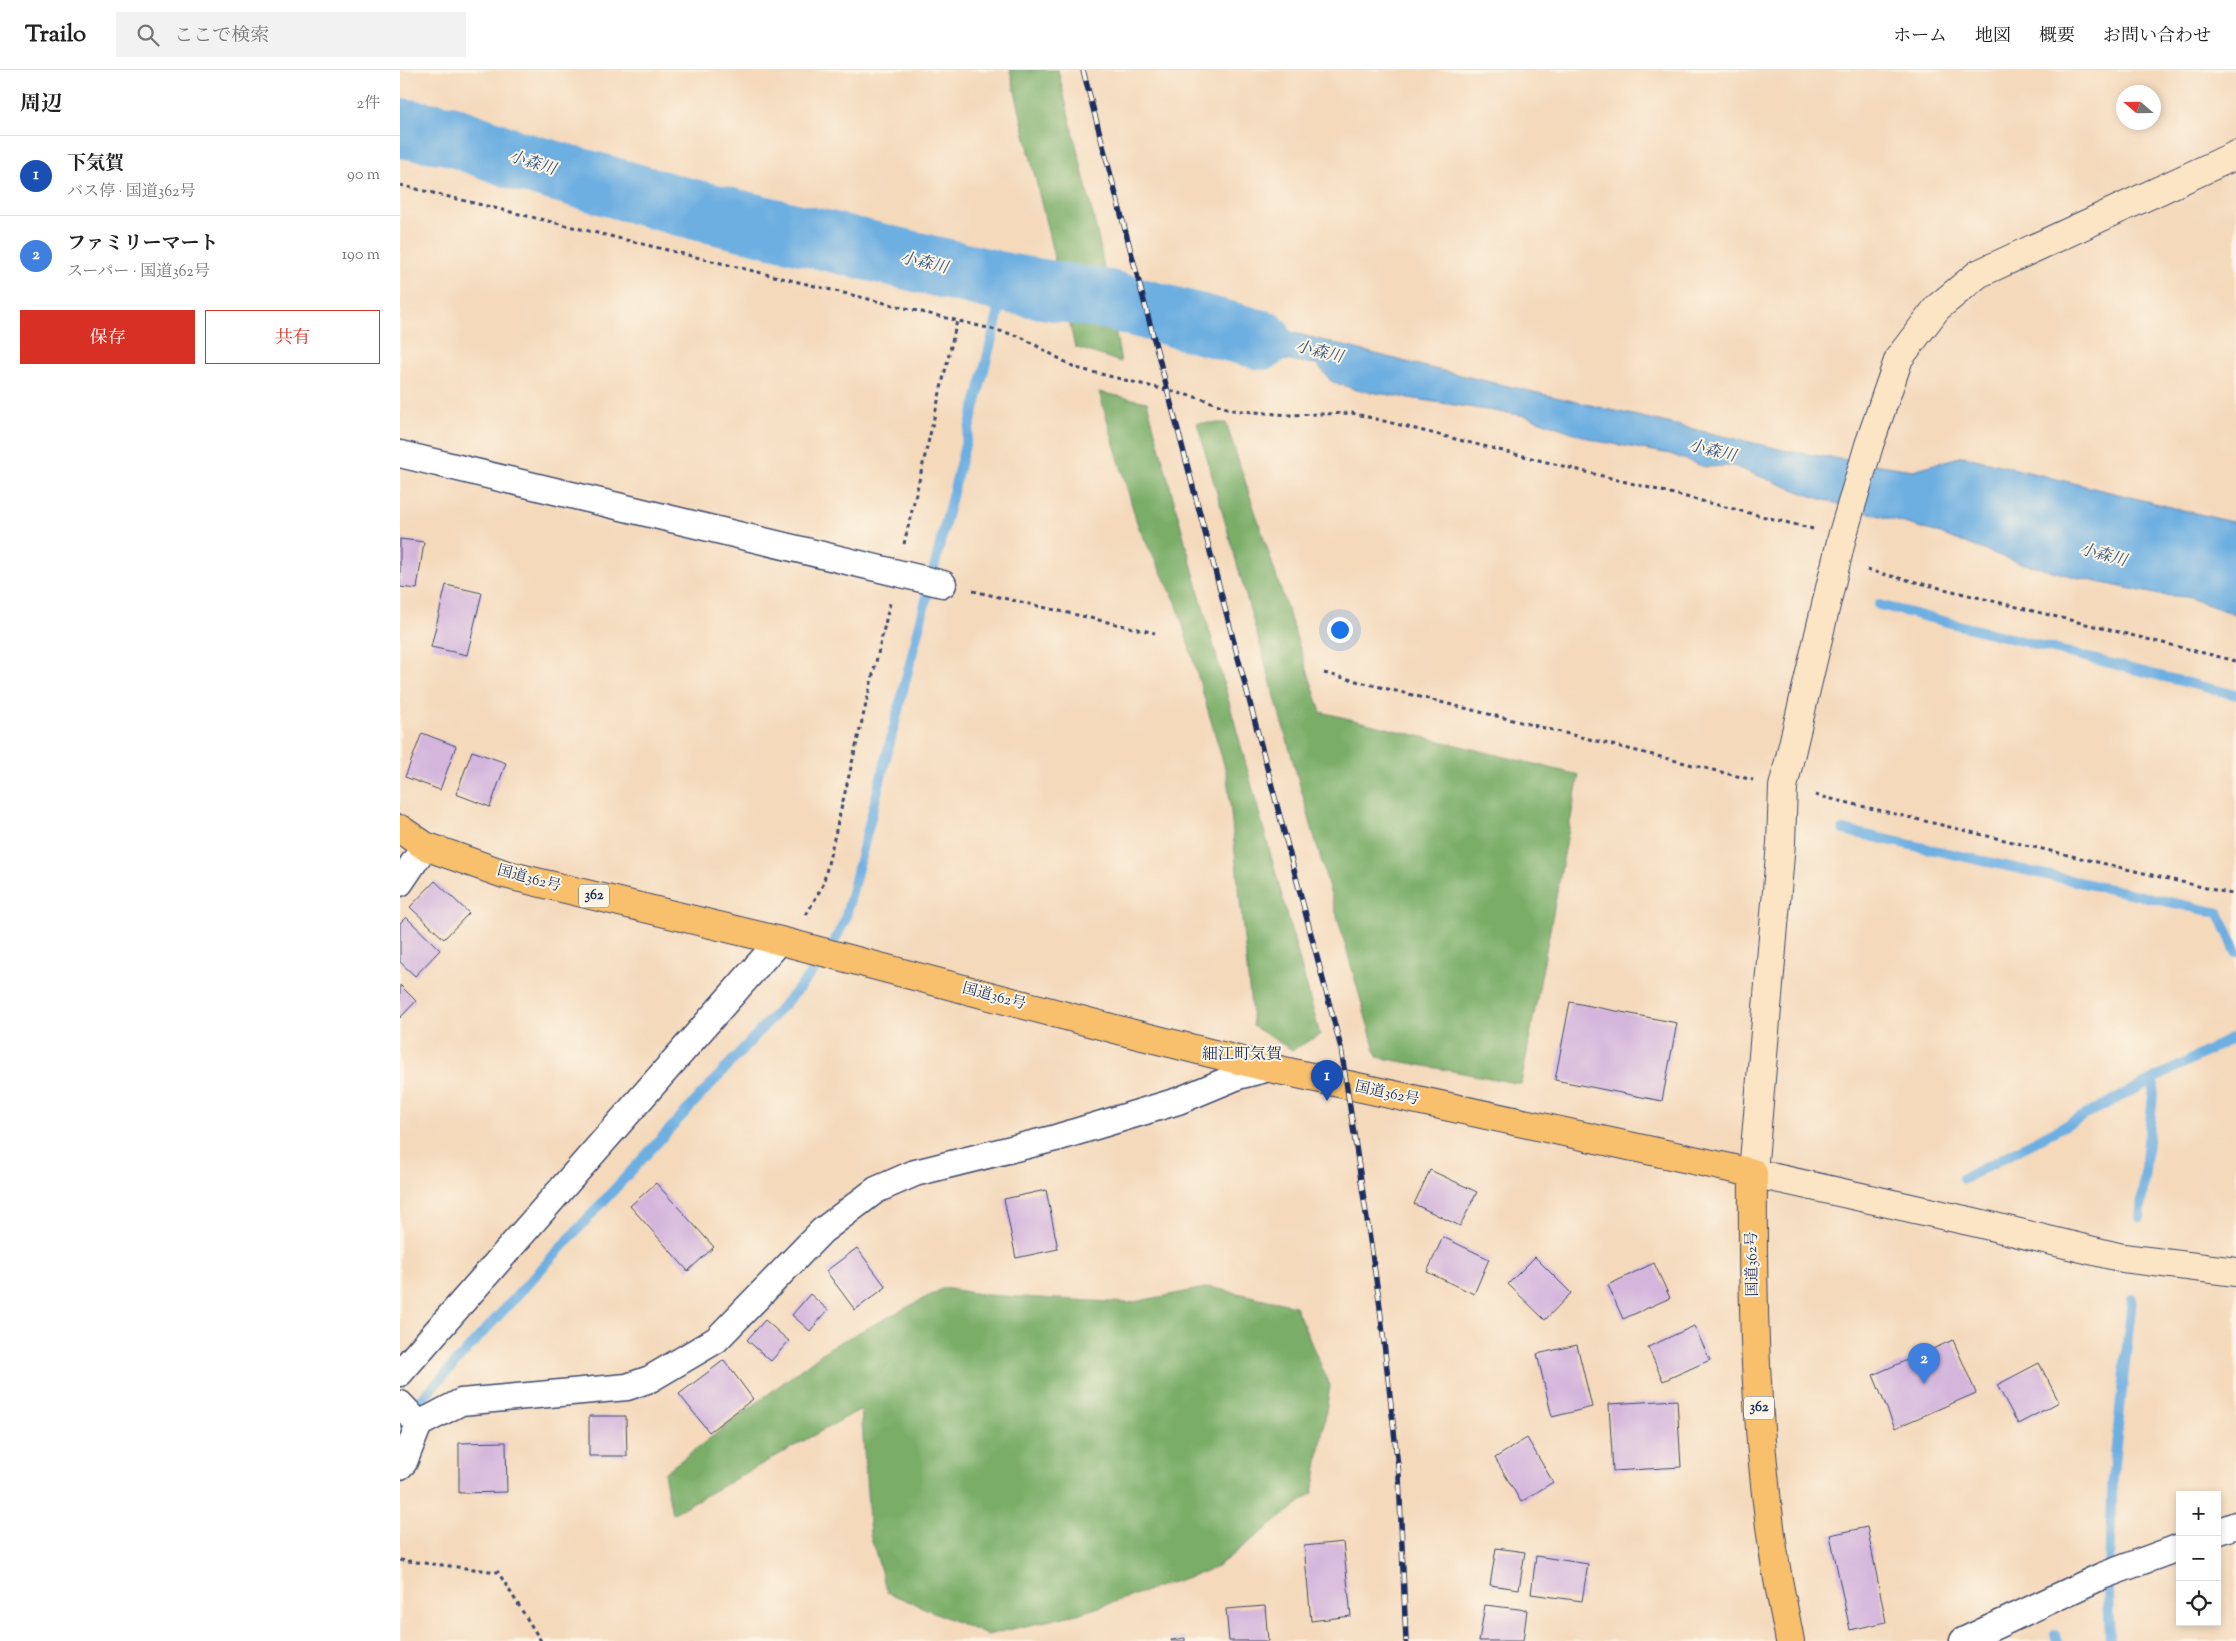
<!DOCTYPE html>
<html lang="ja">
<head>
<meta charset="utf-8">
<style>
	body { margin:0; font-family:"Sorts Mill Goudy","Noto Serif JP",serif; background:#f2f2f2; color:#222 }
	.controls { position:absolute; right:15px; bottom:15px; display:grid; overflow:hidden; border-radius:0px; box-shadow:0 2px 8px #0003 }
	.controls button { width:45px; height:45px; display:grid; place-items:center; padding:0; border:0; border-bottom:1px solid #e0e0e0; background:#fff; color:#222; font:25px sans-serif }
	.compass { position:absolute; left:1716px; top:15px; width:45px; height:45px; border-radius:50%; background:#fff; box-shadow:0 2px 8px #0003; rotate:290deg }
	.you { position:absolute; left:939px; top:559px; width:18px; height:18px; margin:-12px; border:4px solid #fff; border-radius:50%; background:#1a73e8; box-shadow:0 0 0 8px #1a73e833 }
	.badge { display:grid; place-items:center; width:32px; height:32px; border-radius:50%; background:#d93025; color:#fff; font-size:16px; font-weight:700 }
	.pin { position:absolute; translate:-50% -41px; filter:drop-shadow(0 1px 2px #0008) }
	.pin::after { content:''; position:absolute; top:26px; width:18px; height:15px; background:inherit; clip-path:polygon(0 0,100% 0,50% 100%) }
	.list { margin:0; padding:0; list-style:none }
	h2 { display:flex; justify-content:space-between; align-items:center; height:65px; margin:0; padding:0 20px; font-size:21px }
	h2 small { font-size:16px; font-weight:400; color:#767676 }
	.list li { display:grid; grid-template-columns:32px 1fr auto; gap:15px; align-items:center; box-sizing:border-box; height:80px; padding:0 20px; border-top:1px solid #e0e0e0 }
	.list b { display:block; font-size:19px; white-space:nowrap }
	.list p { margin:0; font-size:16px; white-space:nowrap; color:#767676 }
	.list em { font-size:16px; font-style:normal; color:#767676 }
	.actions { display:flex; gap:10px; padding:15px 20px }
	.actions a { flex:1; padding:11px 0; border:1px solid #d93025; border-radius:0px; text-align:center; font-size:18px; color:#d93025 }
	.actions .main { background:#d93025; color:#fff }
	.icon { flex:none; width:28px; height:28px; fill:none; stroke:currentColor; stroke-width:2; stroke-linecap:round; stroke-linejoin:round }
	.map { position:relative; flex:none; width:1836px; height:1571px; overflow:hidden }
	header { display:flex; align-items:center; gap:30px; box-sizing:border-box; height:70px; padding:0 25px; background:#fff; border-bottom:1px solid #e0e0e0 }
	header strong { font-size:24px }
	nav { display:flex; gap:28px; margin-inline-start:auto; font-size:18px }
	.search { width:350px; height:45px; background:#f2f2f2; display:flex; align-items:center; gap:12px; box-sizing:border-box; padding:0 18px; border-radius:0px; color:#767676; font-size:19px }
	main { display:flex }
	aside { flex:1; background:#fff }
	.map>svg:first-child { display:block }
	.forest { fill:#79ad68; stroke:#4a6e63 }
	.water { fill:#6dafe1; stroke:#446fa0 }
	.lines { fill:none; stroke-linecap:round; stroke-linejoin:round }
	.stream { stroke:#6dafe1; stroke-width:10 }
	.river { stroke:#6dafe1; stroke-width:60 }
	.building { fill:#d4b6dd }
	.street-casing { stroke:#3c486c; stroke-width:29 }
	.secondary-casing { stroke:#3c486c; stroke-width:30 }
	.highway-casing { stroke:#3c486c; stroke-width:30 }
	.path { stroke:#3c486c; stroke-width:3; stroke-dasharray:4 4; stroke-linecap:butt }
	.street { stroke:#fff; stroke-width:26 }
	.secondary { stroke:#fce5c4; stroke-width:28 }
	.highway { stroke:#f8bf6c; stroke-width:28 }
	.rail-casing { stroke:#1b2f5e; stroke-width:5.5 }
	.rail { stroke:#fcf5e5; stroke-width:4; stroke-dasharray:11; stroke-linecap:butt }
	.labels { text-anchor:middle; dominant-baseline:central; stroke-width:4; stroke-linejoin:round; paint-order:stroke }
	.shield { fill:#fcf5e5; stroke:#5e6a86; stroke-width:1 }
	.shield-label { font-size:14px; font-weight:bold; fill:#1b2f5e }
	.street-label { font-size:15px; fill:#1b2f5e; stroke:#fcf5e5 }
	.water-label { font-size:16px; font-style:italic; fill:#345585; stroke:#fcf5e5 }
	.neighbourhood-label { font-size:16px; fill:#1b2f5e; stroke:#fcf5e5 }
</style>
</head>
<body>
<header>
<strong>Trailo</strong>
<div class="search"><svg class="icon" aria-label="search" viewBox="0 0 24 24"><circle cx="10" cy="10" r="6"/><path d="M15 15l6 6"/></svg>ここで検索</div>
<nav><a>ホーム</a><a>地図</a><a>概要</a><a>お問い合わせ</a></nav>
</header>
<main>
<aside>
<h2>周辺<small>2件</small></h2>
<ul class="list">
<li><span class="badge" style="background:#1a4fb4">1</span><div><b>下気賀</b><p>バス停 · 国道362号</p></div><em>90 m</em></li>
<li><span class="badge" style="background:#3f7fe0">2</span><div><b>ファミリーマート</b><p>スーパー · 国道362号</p></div><em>190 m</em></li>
</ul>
<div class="actions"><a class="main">保存</a><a>共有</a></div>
</aside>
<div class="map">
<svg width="1836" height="1571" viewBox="0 0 1836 1571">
	<rect width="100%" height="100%" fill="#fcf5e5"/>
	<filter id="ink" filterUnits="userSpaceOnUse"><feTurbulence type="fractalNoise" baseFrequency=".02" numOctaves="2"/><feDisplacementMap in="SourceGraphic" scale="10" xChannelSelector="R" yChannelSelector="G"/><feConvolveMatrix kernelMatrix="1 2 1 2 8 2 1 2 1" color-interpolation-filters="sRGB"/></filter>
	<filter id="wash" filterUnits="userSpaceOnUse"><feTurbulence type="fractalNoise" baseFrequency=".0096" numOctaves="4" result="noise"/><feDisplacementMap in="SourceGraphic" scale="20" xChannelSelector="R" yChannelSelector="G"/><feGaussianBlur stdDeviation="1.12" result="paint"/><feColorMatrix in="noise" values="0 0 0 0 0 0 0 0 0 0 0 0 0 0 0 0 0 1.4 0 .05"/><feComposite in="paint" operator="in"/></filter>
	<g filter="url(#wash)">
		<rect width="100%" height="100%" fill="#f4d9bb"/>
		<path class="forest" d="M 610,0 L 658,0 L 699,170 L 721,292 L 675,277 Z
			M 699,322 L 747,332 L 920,965 L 892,980 L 853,956 L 827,705 L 776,532 L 738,456 Z
			M 797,353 L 826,353 L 921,642 L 1179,705 L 1121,1014 L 977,987 Z
			M 810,1217 L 895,1236 L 930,1316 L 913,1423 L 815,1498 L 681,1543 L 587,1565 L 487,1522 L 470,1464 L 461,1339 L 272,1444 L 264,1403 L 429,1278 L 544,1218 L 587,1225 L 729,1233 Z"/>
		<path class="water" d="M 801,239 L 1030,298 L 1388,381 L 1513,400 L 1563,386 L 1836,453 L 1836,545 L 1787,527 L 1760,525 L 1679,508 L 1617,492 L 1535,462 L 1411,426 L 1333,396 L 1305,397 L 1270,384 L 1197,371 L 1126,346 L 957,320 L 931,311 L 917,294 L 876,289 L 833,288 L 803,274 L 772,255 Z"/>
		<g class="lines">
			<path class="stream" d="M 1479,535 L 1836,625
				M 1443,760 L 1819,843 L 1836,882
				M 1563,1109 L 1836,966
				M 1740,1147 L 1755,1007
				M 0,1353 L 400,917 L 430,880 L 445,850 L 606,213
				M 1655,1565 L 1657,1571
				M 1710,1571 L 1708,1523 L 1713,1403 L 1732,1229"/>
			<path class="river" d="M 0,58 L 49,65 L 119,91 L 280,136 L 606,213 L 709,230 L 862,270"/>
		</g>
		<g id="blocks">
			<path class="building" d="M 0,469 L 24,472 L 17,519 L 0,517 Z
				M 46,515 L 82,523 L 67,585 L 31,577 Z
				M 22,663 L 56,676 L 40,720 L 5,707 Z
				M 72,681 L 106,693 L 90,737 L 56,724 Z
				M 35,811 L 69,843 L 44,869 L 10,837 Z
				M 6,847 L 40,880 L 15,906 L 0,892 L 0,853 Z
				M 0,915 L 16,931 L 0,948 Z
				M 1170,932 L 1277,953 L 1262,1031 L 1155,1010 Z
				M 1030,1100 L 1077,1122 L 1060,1156 L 1014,1134 Z
				M 256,1113 L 314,1177 L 288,1201 L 230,1136 Z
				M 646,1120 L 658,1179 L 616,1188 L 604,1129 Z
				M 1043,1167 L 1089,1189 L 1074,1224 L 1027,1202 Z
				M 457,1178 L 486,1217 L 455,1240 L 426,1201 Z
				M 1135,1187 L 1171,1223 L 1145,1250 L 1108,1214 Z
				M 1254,1193 L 1270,1228 L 1223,1249 L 1208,1215 Z
				M 410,1224 L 428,1240 L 410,1261 L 392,1245 Z
				M 365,1250 L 389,1271 L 371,1291 L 347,1270 Z
				M 1294,1256 L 1310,1290 L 1263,1311 L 1248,1277 Z
				M 1553,1270 L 1576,1323 L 1495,1358 L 1473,1305 Z
				M 1177,1275 L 1192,1337 L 1152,1347 L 1137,1284 Z
				M 324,1290 L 353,1329 L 309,1362 L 279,1324 Z
				M 1639,1293 L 1659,1332 L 1618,1354 L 1597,1315 Z
				M 1277,1330 L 1281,1397 L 1213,1401 L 1209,1334 Z
				M 189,1346 L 226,1346 L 227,1386 L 189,1386 Z
				M 1127,1368 L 1153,1412 L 1121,1432 L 1095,1388 Z
				M 106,1372 L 107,1422 L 59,1423 L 59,1373 Z
				M 1467,1457 L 1486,1552 L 1450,1560 L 1430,1465 Z
				M 943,1472 L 951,1546 L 911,1551 L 904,1476 Z
				M 1096,1478 L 1125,1482 L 1119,1519 L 1090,1515 Z
				M 1136,1486 L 1188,1494 L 1182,1531 L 1131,1524 Z
				M 1085,1535 L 1127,1540 L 1123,1571 L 1079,1571 Z
				M 865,1536 L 868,1571 L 829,1571 L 826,1539 Z
				M 785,1568 L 785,1571 L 771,1571 L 771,1570 Z"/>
		</g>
	</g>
	<g filter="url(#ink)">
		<use href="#blocks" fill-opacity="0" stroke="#3c486c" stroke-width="1"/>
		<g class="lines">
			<g class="street-casing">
				<path id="street" d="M 0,384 L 543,514
					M 0,813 L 25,776
					M 0,1303 L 379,871
					M 0,1334 L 19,1354
					M 0,1396 L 4,1392 L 19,1354 L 61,1332 L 227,1317 L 250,1309 L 316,1270 L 422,1161 L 476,1120 L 515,1103 L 656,1068 L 778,1031 L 838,1006 L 870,998
					M 1817,1462 L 1836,1455
					M 1563,1571 L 1702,1506 L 1780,1477"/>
			</g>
			<g class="secondary-casing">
				<path id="secondary" d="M 1836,85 L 1578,204 L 1537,238 L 1499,288 L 1469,375 L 1442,467 L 1383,717 L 1381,773 L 1353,1103 L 1578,1153 L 1723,1188 L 1836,1202"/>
			</g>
			<g class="highway-casing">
				<path id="highway" d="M 0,759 L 25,776 L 104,804 L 389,873 L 734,964 L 870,998 L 1353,1103 C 1352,1231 1355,1359 1374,1485 C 1378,1514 1385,1543 1390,1571"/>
			</g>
			<path class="path" d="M 0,115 L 604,262 L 621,267 L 676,298 L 803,329 L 832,340 L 888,345 L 952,343 L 1413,459
				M 504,474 L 557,251
				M 1467,500 L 1836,591
				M 573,521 L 755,563
				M 924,603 L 1353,710
				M 1415,725 L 1836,825
				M 406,845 L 423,815 L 490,533
				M 0,1490 L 98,1502 L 141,1571"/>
			<use href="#street" class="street"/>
			<use href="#secondary" class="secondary"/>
			<use href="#highway" class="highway"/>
			<g class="rail-casing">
				<path id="rail" d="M 683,0 L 941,978 L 979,1229 L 999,1405 L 1006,1571"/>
			</g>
			<use href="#rail" class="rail"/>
		</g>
	</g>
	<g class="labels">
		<g class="shield">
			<rect x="179" y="814.5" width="30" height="23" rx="4"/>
			<rect x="1344" y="1326.5" width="30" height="23" rx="4"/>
		</g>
		<g class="shield-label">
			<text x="194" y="826">362</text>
			<text x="1359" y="1338">362</text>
		</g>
		<g class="street-label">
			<text transform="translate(129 809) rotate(15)">国道362号</text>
			<text transform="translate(594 927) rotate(15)">国道362号</text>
			<text transform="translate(987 1024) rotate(12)">国道362号</text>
			<text transform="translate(1353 1194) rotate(-91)">国道362号</text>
		</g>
		<g class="water-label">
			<text transform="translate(132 94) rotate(17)">小森川</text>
			<text transform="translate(524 194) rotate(13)">小森川</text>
			<text transform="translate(919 283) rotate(14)">小森川</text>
			<text transform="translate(1312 382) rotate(14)">小森川</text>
			<text transform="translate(1703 486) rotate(15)">小森川</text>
		</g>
		<g class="neighbourhood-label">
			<text x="842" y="985">細江町気賀</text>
		</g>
	</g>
</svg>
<div class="controls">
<button>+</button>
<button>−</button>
<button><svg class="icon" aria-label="locate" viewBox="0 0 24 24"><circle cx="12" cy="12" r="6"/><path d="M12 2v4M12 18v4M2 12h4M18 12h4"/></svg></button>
</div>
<svg class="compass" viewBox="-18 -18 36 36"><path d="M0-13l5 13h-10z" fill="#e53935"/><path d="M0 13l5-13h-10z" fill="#767676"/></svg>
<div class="you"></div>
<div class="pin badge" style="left:927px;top:1031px;background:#1a4fb4">1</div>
<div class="pin badge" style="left:1524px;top:1314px;background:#3f7fe0">2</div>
</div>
</main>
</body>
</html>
